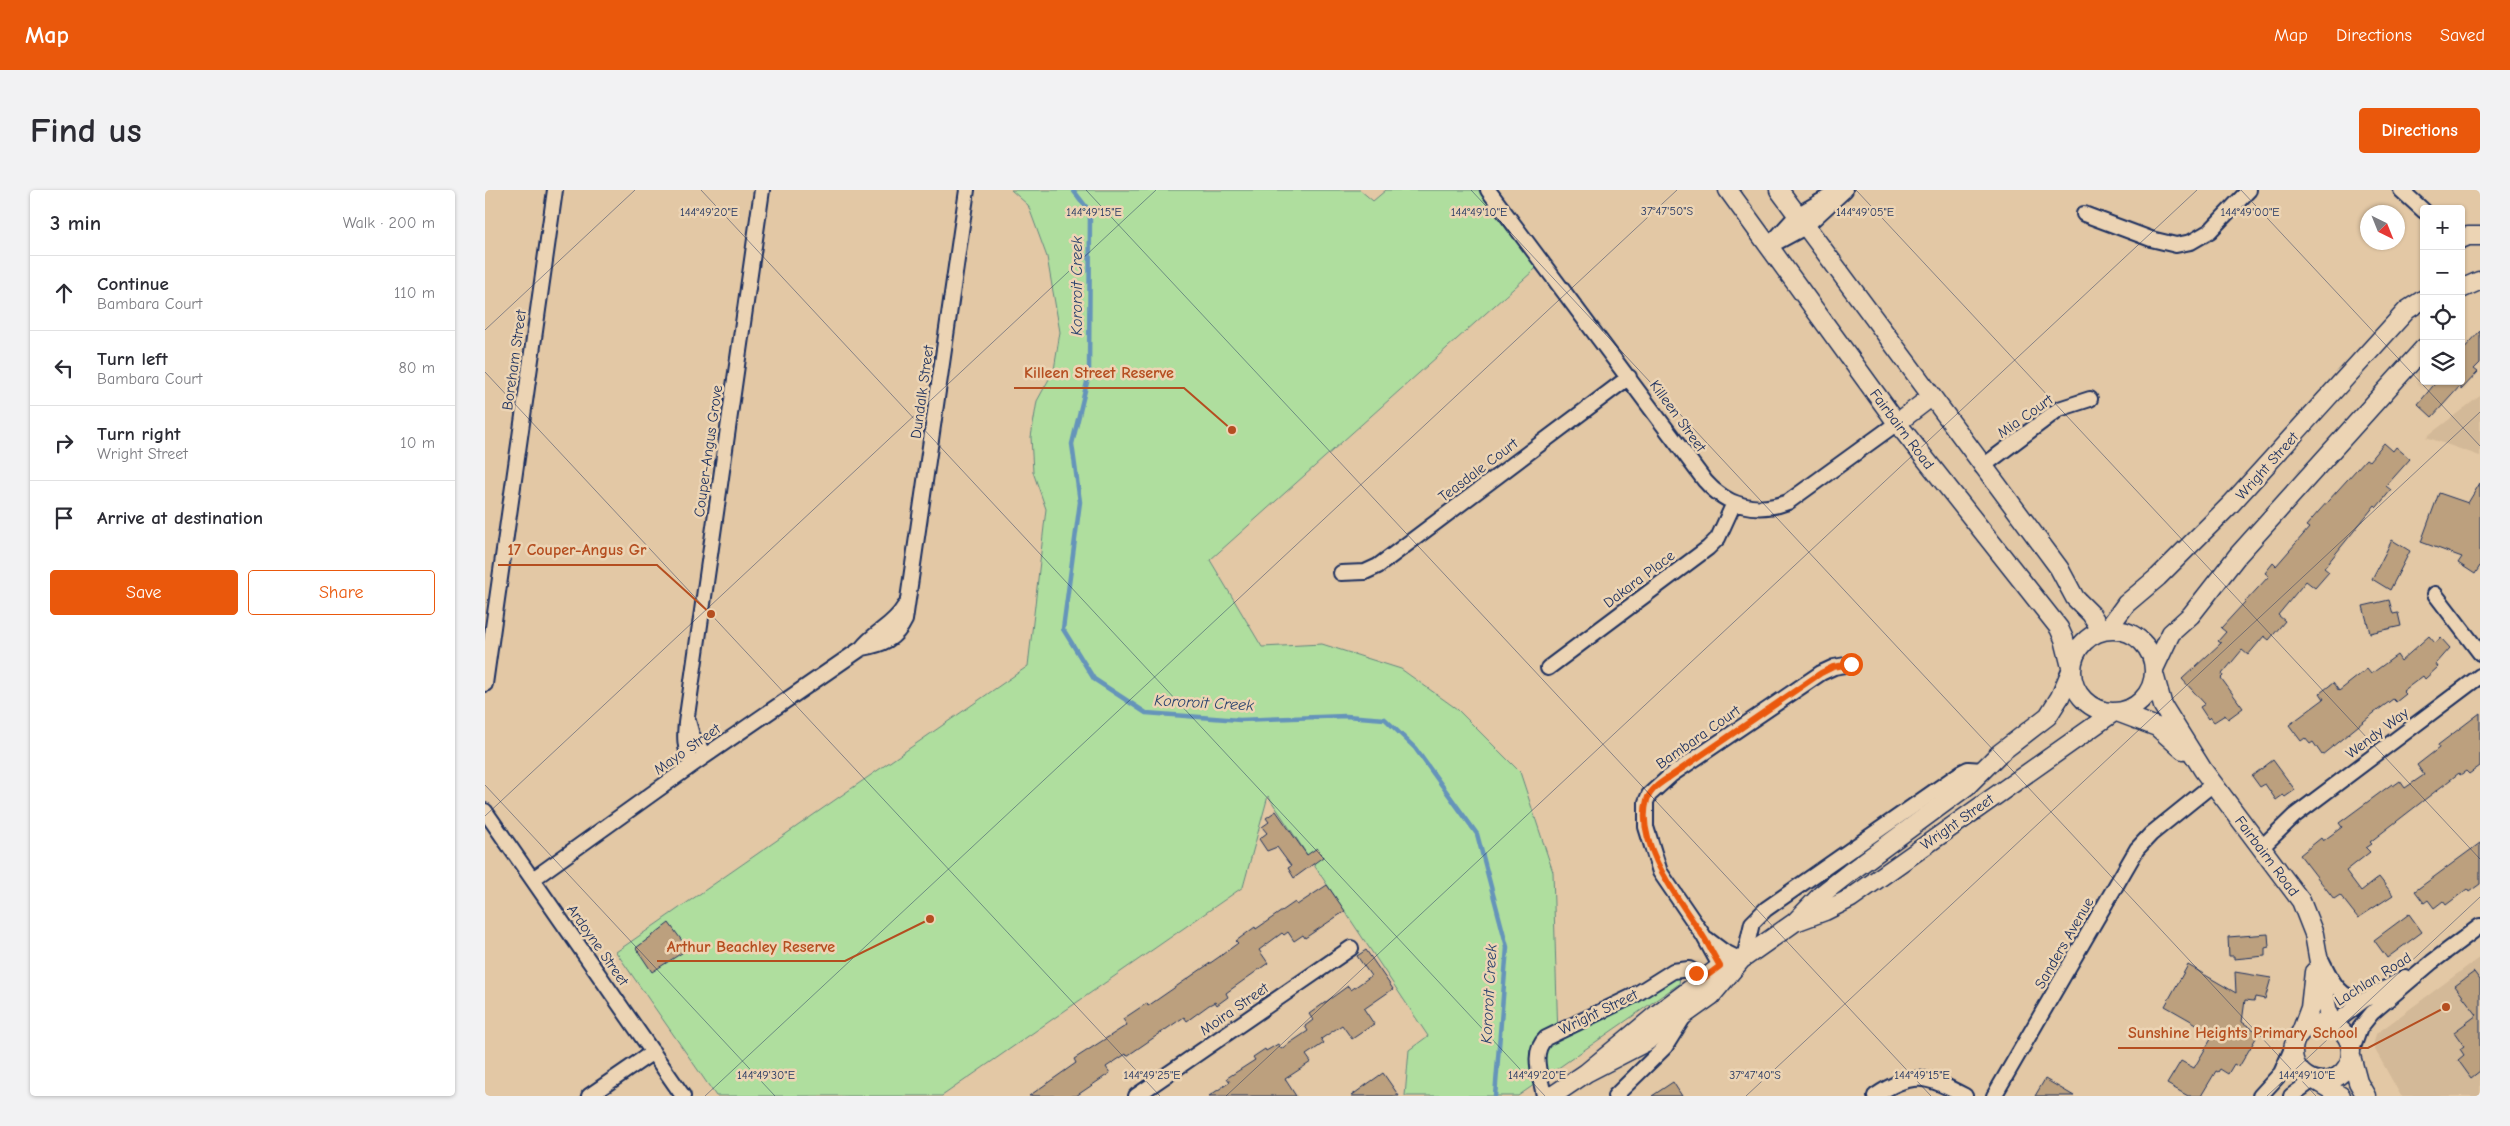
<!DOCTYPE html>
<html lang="en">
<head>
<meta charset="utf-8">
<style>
	body { margin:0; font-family:"Comic Neue",sans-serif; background:#f2f2f3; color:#2b2b33 }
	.controls { position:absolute; right:15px; top:15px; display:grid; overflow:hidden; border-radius:5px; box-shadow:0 1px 4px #0004 }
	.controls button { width:45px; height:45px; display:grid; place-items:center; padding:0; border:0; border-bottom:1px solid #e1e1e2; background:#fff; color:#2b2b33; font:25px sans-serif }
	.compass { position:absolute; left:1875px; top:15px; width:45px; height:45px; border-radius:50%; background:#fff; box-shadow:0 1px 4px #0004; rotate:137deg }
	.stop { position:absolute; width:15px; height:15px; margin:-11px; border:4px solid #ea580c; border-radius:50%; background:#fff }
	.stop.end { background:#ea580c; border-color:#fff; box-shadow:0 1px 5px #0008 }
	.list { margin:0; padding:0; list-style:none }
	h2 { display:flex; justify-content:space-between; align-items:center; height:65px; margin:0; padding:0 20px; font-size:21px }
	h2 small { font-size:16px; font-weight:400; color:#7c7c81 }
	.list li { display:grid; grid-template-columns:32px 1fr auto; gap:15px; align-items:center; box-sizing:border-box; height:75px; padding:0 20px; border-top:1px solid #e1e1e2 }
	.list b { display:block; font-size:19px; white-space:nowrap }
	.list p { margin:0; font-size:16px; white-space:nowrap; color:#7c7c81 }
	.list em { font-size:16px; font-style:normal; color:#7c7c81 }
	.actions { display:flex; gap:10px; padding:15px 20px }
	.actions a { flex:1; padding:11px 0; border:1px solid #ea580c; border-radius:5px; text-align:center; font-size:18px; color:#ea580c }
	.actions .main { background:#ea580c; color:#fff }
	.icon { flex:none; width:28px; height:28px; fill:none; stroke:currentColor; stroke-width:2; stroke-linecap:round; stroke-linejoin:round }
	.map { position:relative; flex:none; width:1995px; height:906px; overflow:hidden; border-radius:5px }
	header { display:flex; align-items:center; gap:30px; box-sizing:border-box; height:70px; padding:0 25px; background:#ea580c; color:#fff }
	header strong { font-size:24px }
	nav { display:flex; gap:28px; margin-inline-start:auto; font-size:18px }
	.intro { display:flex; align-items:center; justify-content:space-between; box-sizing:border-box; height:120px; padding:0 30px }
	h1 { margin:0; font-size:35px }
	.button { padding:12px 22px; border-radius:5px; background:#ea580c; color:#fff; font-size:18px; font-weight:700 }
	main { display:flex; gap:30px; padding:0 30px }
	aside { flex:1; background:#fff; border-radius:5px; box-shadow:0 1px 4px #0004 }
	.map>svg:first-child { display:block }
	.built { fill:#d3b998 }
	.green { fill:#afde9e; stroke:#65867e }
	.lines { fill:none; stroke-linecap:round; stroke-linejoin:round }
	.stream { stroke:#6594ba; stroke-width:4.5 }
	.building { fill:#bca07e; stroke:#1b2f5e }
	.minor-casing { stroke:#1b2f5e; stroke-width:18 }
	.tertiary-casing { stroke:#1b2f5e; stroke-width:21 }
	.minor { stroke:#ecd4b4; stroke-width:14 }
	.tertiary { stroke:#ecd4b4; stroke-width:18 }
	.route { stroke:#ea580c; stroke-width:6 }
	.ticks { fill:none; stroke:#1b2f5e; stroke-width:1; stroke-opacity:0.45 }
	.labels { text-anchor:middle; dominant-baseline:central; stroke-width:5; stroke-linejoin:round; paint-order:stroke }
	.street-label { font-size:15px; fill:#1b2f5e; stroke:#ecd4b4 }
	.water-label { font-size:16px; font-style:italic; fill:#27406d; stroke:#ecd4b4 }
	.ticks-label { font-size:12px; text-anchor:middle; fill:#1b2f5e; stroke:#ecd4b4; stroke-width:5; stroke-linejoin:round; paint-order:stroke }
	.leader { fill:none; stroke:#b54e20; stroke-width:2 }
	.callout-dot { fill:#b54e20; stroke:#ecd4b4; stroke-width:2 }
	.callout-label { font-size:16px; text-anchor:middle; font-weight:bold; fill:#b54e20; stroke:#ecd4b4; stroke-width:5; stroke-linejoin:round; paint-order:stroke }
</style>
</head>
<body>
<header>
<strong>Map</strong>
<nav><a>Map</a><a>Directions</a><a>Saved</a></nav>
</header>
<div class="intro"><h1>Find us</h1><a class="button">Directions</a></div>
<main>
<aside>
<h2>3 min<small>Walk · 200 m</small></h2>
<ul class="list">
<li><svg class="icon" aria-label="ahead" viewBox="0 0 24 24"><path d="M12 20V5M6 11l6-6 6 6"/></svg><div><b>Continue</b><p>Bambara Court</p></div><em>110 m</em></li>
<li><svg class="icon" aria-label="left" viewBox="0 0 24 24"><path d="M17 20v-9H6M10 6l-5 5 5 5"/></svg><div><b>Turn left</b><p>Bambara Court</p></div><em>80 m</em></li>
<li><svg class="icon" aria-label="right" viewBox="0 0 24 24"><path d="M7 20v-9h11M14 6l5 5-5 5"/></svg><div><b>Turn right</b><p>Wright Street</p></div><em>10 m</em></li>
<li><svg class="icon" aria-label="arrive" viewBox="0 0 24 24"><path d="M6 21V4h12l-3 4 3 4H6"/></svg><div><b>Arrive at destination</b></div></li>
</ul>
<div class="actions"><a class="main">Save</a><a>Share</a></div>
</aside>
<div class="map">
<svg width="1995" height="906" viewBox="0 0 1995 906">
	<rect width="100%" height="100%" fill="#e3c8a5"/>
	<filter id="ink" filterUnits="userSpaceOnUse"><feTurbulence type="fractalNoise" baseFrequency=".02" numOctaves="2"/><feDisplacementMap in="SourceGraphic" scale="10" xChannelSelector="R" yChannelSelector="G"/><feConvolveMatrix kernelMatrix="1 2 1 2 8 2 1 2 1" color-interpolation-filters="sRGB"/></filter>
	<g filter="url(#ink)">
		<path class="built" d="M 1995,206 L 1995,266 L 1941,247 Z
			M 1995,767 L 1995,906 L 1916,906 L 1888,856 L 1891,844 Z"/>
		<path class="green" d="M 526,0 L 875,0 L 888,11 L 901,0 L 993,0 L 1057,73 L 725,370 L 777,457 L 837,454 L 916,479 L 972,519 L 1035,582 L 1068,682 L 1073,848 L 1185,789 L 1195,787 L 1194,794 L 1033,906 L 920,906 L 924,860 L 943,846 L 783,606 L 758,697 L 457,906 L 231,906 L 131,762 L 543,476 L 561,319 L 548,282 L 546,247 L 552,211 L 569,180 L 575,142 L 562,67 L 543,15 Z"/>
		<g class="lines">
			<path class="stream" d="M 588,0 L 605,22 L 604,184 L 587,254 L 595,312 L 578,439 L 609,489 L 661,523 L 755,530 L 861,526 L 900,529 L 930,558 L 992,644 L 1022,757 L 1010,906"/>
		</g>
		<path class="building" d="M 1995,141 L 1995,173 L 1989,179 L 1993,182 L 1976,200 L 1976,195 L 1947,227 L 1933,214 L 1952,191 L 1976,191 L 1976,162 Z
			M 1899,253 L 1908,261 L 1911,257 L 1925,269 L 1901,296 L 1906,300 L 1892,317 L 1890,315 L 1839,378 L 1844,382 L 1830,398 L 1821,391 L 1793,425 L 1800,431 L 1784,450 L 1779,446 L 1763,465 L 1757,460 L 1737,484 L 1738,486 L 1736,488 L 1758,518 L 1743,529 L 1740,525 L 1729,532 L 1725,527 L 1723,529 L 1715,517 L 1720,514 L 1697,489 L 1736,453 L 1733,451 L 1741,442 L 1736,438 L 1784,386 L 1780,383 L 1788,373 L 1791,376 L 1824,338 L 1821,336 L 1834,321 L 1881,269 L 1884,271 Z
			M 1995,293 L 1995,376 L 1990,384 L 1973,373 L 1977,367 L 1936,352 L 1954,303 L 1983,313 Z
			M 1907,350 L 1925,361 L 1905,400 L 1887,389 Z
			M 1904,410 L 1908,424 L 1913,423 L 1916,436 L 1885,443 L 1878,416 Z
			M 1944,446 L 1950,453 L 1956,448 L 1965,458 L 1951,474 L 1953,477 L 1940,489 L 1938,486 L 1918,501 L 1921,504 L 1911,512 L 1908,509 L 1889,523 L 1837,565 L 1828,552 L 1825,554 L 1820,548 L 1816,551 L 1804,535 L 1839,509 L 1835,503 L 1848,493 L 1854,501 L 1882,479 L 1886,484 L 1912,465 L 1916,471 Z
			M 1995,523 L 1995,576 L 1984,584 L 1981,581 L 1975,585 L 1974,583 L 1885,652 L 1887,654 L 1881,658 L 1885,662 L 1861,681 L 1876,701 L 1894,687 L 1908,705 L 1873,728 L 1855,705 L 1849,709 L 1815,665 L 1836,648 L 1838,651 L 1857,637 L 1854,633 L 1907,594 L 1908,596 L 1915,591 L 1920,598 L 1939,585 L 1932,575 L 1954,558 L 1953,555 Z
			M 1788,570 L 1810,600 L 1800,607 L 1798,605 L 1791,610 L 1780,594 L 1775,597 L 1767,586 Z
			M 791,621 L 822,665 L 832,658 L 838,667 L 809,688 L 803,678 L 806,676 L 792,657 L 782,661 L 774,649 L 782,643 L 777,637 L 784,632 L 781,628 Z
			M 1995,653 L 1995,694 L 1984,702 L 1982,699 L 1961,715 L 1958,711 L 1949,718 L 1943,710 L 1939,713 L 1930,701 Z
			M 842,695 L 860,721 L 820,748 L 818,745 L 809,751 L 803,742 L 799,745 L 797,743 L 774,760 L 783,773 L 741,803 L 743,807 L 732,815 L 730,812 L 724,815 L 702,831 L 699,827 L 642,866 L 641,864 L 621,877 L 625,883 L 591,906 L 544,906 L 591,873 L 589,869 L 642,835 L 638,829 L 662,813 L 663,816 L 734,767 L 753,753 L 751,751 L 770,737 L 771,739 L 810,712 L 812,715 Z
			M 1924,724 L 1937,742 L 1902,768 L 1889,750 Z
			M 184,733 L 203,759 L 167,782 L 151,758 Z
			M 1783,744 L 1784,757 L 1780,758 L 1780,766 L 1749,769 L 1749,766 L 1744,766 L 1743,747 Z
			M 881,760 L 908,799 L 879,819 L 889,834 L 867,849 L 857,835 L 836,849 L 839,853 L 821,865 L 826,872 L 800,889 L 811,906 L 724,906 L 745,892 L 742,888 L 770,870 L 768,867 L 780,859 L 781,861 L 793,854 L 796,859 L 823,841 L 820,836 L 828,830 L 824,824 L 863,796 L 866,800 L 886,786 L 872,766 Z
			M 1703,775 L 1751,803 L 1750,782 L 1786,788 L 1780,809 L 1770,807 L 1769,811 L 1760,810 L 1757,832 L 1774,843 L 1754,877 L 1749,874 L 1743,884 L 1735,879 L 1733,882 L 1731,881 L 1716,906 L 1703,906 L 1682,894 L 1696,871 L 1709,878 L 1729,844 L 1680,816 Z
			M 1989,782 L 1995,790 L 1995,881 L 1986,888 L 1973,870 L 1979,865 L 1975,859 L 1979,856 L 1969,842 L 1992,825 L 1970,796 Z
			M 898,883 L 914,906 L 866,906 L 881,895 Z
			M 1560,889 L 1589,906 L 1550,906 Z
			M 1188,892 L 1197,906 L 1167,906 Z"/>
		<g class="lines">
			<g class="minor-casing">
				<path id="minor" d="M 1003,0 L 1220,291 C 1242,316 1271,324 1303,312 L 1412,233
					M 1916,0 L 1939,21
					M 1599,24 L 1666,49 L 1691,55 L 1706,52 L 1725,41 L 1764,0
					M 1290,49 L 1312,25 L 1350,3
					M 1283,57 L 1320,37 L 1360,0
					M 1497,277 L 1574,219 L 1605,209
					M 856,383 L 880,382 L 893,376 L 1144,187
					M 1950,404 L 1995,463
					M 377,458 C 397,455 411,449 420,430 L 482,0
					M 1063,478 L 1223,358 L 1233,348 L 1249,313
					M 0,494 L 70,0
					M 203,531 L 207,545 L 220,566
					M 207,575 C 199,558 199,545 202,526 L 277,0
					M 0,621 L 198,906
					M 1776,658 L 1809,626 L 1995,486
					M 48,689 L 207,575 L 377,458 C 389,442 409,435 419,417
					M 1222,749 L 1238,761 L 1256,770
					M 1259,768 L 1267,733 L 1281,719 L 1477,582 L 1483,579 L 1498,580
					M 1837,771 C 1847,791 1854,808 1878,811
					M 1240,785 L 1218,745 L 1175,682 L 1161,637 L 1161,612 L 1164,605 L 1186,585 L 1336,483 L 1349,477 L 1366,474
					M 1847,835 L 1878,811 L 1920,787
					M 1866,863 L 1875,838 L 1887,823 L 1947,772 L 1995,736
					M 104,906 L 168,862
					M 651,906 L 866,758
					M 1059,906 C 1056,887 1045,863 1061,848 L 1150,805 L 1188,781 L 1204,779 L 1212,784 L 1215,791
					M 1130,906 L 1180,857 L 1200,825
					M 1390,906 C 1428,880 1442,886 1480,906
					M 1509,906 L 1652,659 L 1666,644 L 1728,594
					M 1775,906 L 1796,883 L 1809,854
					M 1806,906 L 1828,890"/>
			</g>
			<g class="tertiary-casing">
				<path id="tertiary" d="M 1243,0 L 1412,233 L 1574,438 L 1579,449 L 1586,477
					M 1294,0 L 1574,378 L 1590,408 L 1606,424 L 1617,441
					M 1976,49 L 1983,46 L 1995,46
					M 1976,99 L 1994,91
					M 1412,233 L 1446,207
					M1587 481a41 41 0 1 1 82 0a41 41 0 1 1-82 0Z
					M 1622,440 L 1641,414 L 1673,387 L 1746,314 L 1922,120 L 1939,109
					M 1669,479 L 1686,443 L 1706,425 L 1753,365 L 1939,158
					M 1669,484 L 1678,516 L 1718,580 L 1816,711 L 1829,744 L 1845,834
					M 1632,522 L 1672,537 L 1698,560
					M 1313,731 L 1340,721 L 1366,708 L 1629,522
					M1808 862a29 29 0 1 1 58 0a29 29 0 1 1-58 0Z
					M 1816,842 L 1825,818 L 1829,782
					M 1866,866 L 1873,892 L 1881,906
					M 1101,883 L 1161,852 L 1226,806 L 1256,770 L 1310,732 L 1337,704 L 1364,683 L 1482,596 L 1515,563 L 1563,526 L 1575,507 L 1586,481
					M 1831,891 L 1856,906
					M 1067,906 L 1101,883 L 1171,825 L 1235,777 L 1256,770"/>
			</g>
			<use href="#minor" class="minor"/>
			<use href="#tertiary" class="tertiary"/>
		</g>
	</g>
	<g class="lines" filter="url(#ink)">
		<path class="route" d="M 1211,783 L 1215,791 L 1235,776 C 1228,765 1223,753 1216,743 C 1194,710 1149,652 1162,610 C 1165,599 1177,592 1186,586 L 1336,483 L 1348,477 L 1366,474"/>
	</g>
	<path class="ticks" d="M 216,0 L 1060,906M 601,0 L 1446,906M 986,0 L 1831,906M 1371,0 L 1995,669M 1756,0 L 1995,256M 0,140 L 150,0M 0,182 L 675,906M 0,595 L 290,906M 0,626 L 671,0M 220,906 L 1192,0M 741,906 L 1712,0M 1261,906 L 1995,222M 1782,906 L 1995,707"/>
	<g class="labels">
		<g class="street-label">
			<text transform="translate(29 170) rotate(-82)">Boreham Street</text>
			<text transform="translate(437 202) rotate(-82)">Dundalk Street</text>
			<text transform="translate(1193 226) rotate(54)">Killeen Street</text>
			<text transform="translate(1540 226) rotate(-35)">Mia Court</text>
			<text transform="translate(1417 239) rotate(53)">Fairbairn Road</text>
			<text transform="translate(223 261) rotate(-82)">Couper-Angus Grove</text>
			<text transform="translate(1782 276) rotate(-48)">Wright Street</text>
			<text transform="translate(993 280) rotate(-37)">Teasdale Court</text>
			<text transform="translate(1154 389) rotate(-37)">Dakara Place</text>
			<text transform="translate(1892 543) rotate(-37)">Wendy Way</text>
			<text transform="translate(1213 547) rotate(-35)">Bambara Court</text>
			<text transform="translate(202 559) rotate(-35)">Mayo Street</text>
			<text transform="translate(1472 632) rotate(-35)">Wright Street</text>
			<text transform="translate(1782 666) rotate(53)">Fairbairn Road</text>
			<text transform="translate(1579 753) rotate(-60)">Sanders Avenue</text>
			<text transform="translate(113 755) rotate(55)">Ardoyne Street</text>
			<text transform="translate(1888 789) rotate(-32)">Lachlan Road</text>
			<text transform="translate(749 819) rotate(-35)">Moira Street</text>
			<text transform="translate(1113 822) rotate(-26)">Wright Street</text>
		</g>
		<g class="water-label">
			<text transform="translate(592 96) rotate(-90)">Kororoit Creek</text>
			<text transform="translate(719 513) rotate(3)">Kororoit Creek</text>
			<text transform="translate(1004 804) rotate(-87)">Kororoit Creek</text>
		</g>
	</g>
	<g class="ticks-label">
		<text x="1182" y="25">37°47'50"S</text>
		<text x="224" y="26">144°49'20"E</text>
		<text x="609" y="26">144°49'15"E</text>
		<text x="1380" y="26">144°49'05"E</text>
		<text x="1765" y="26">144°49'00"E</text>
		<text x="994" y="26">144°49'10"E</text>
		<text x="281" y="889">144°49'30"E</text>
		<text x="667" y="889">144°49'25"E</text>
		<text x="1052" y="889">144°49'20"E</text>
		<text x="1437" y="889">144°49'15"E</text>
		<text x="1822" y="889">144°49'10"E</text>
		<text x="1270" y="889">37°47'40"S</text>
	</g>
	<path class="leader" d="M747 240L699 198H529M226 424L172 375H13M445 729L360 771H172M1961 817L1883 858H1633"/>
	<g class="callout-dot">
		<circle cx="747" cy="240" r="5"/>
		<circle cx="226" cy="424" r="5"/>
		<circle cx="445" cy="729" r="5"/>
		<circle cx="1961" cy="817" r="5"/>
	</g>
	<g class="callout-label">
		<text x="614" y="188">Killeen Street Reserve</text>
		<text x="92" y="365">17 Couper-Angus Gr</text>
		<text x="266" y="762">Arthur Beachley Reserve</text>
		<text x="1758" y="848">Sunshine Heights Primary School</text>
	</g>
</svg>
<div class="controls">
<button>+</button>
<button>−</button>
<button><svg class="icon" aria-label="locate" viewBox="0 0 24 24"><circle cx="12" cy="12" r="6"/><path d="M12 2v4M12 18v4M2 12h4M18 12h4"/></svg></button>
<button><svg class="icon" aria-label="layers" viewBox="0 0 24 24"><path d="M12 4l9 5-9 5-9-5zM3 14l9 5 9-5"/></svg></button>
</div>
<svg class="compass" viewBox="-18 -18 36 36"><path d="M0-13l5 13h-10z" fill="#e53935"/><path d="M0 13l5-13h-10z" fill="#7c7c81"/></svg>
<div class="stop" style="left:1366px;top:474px"></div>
<div class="stop end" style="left:1211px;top:783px"></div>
</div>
</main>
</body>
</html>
